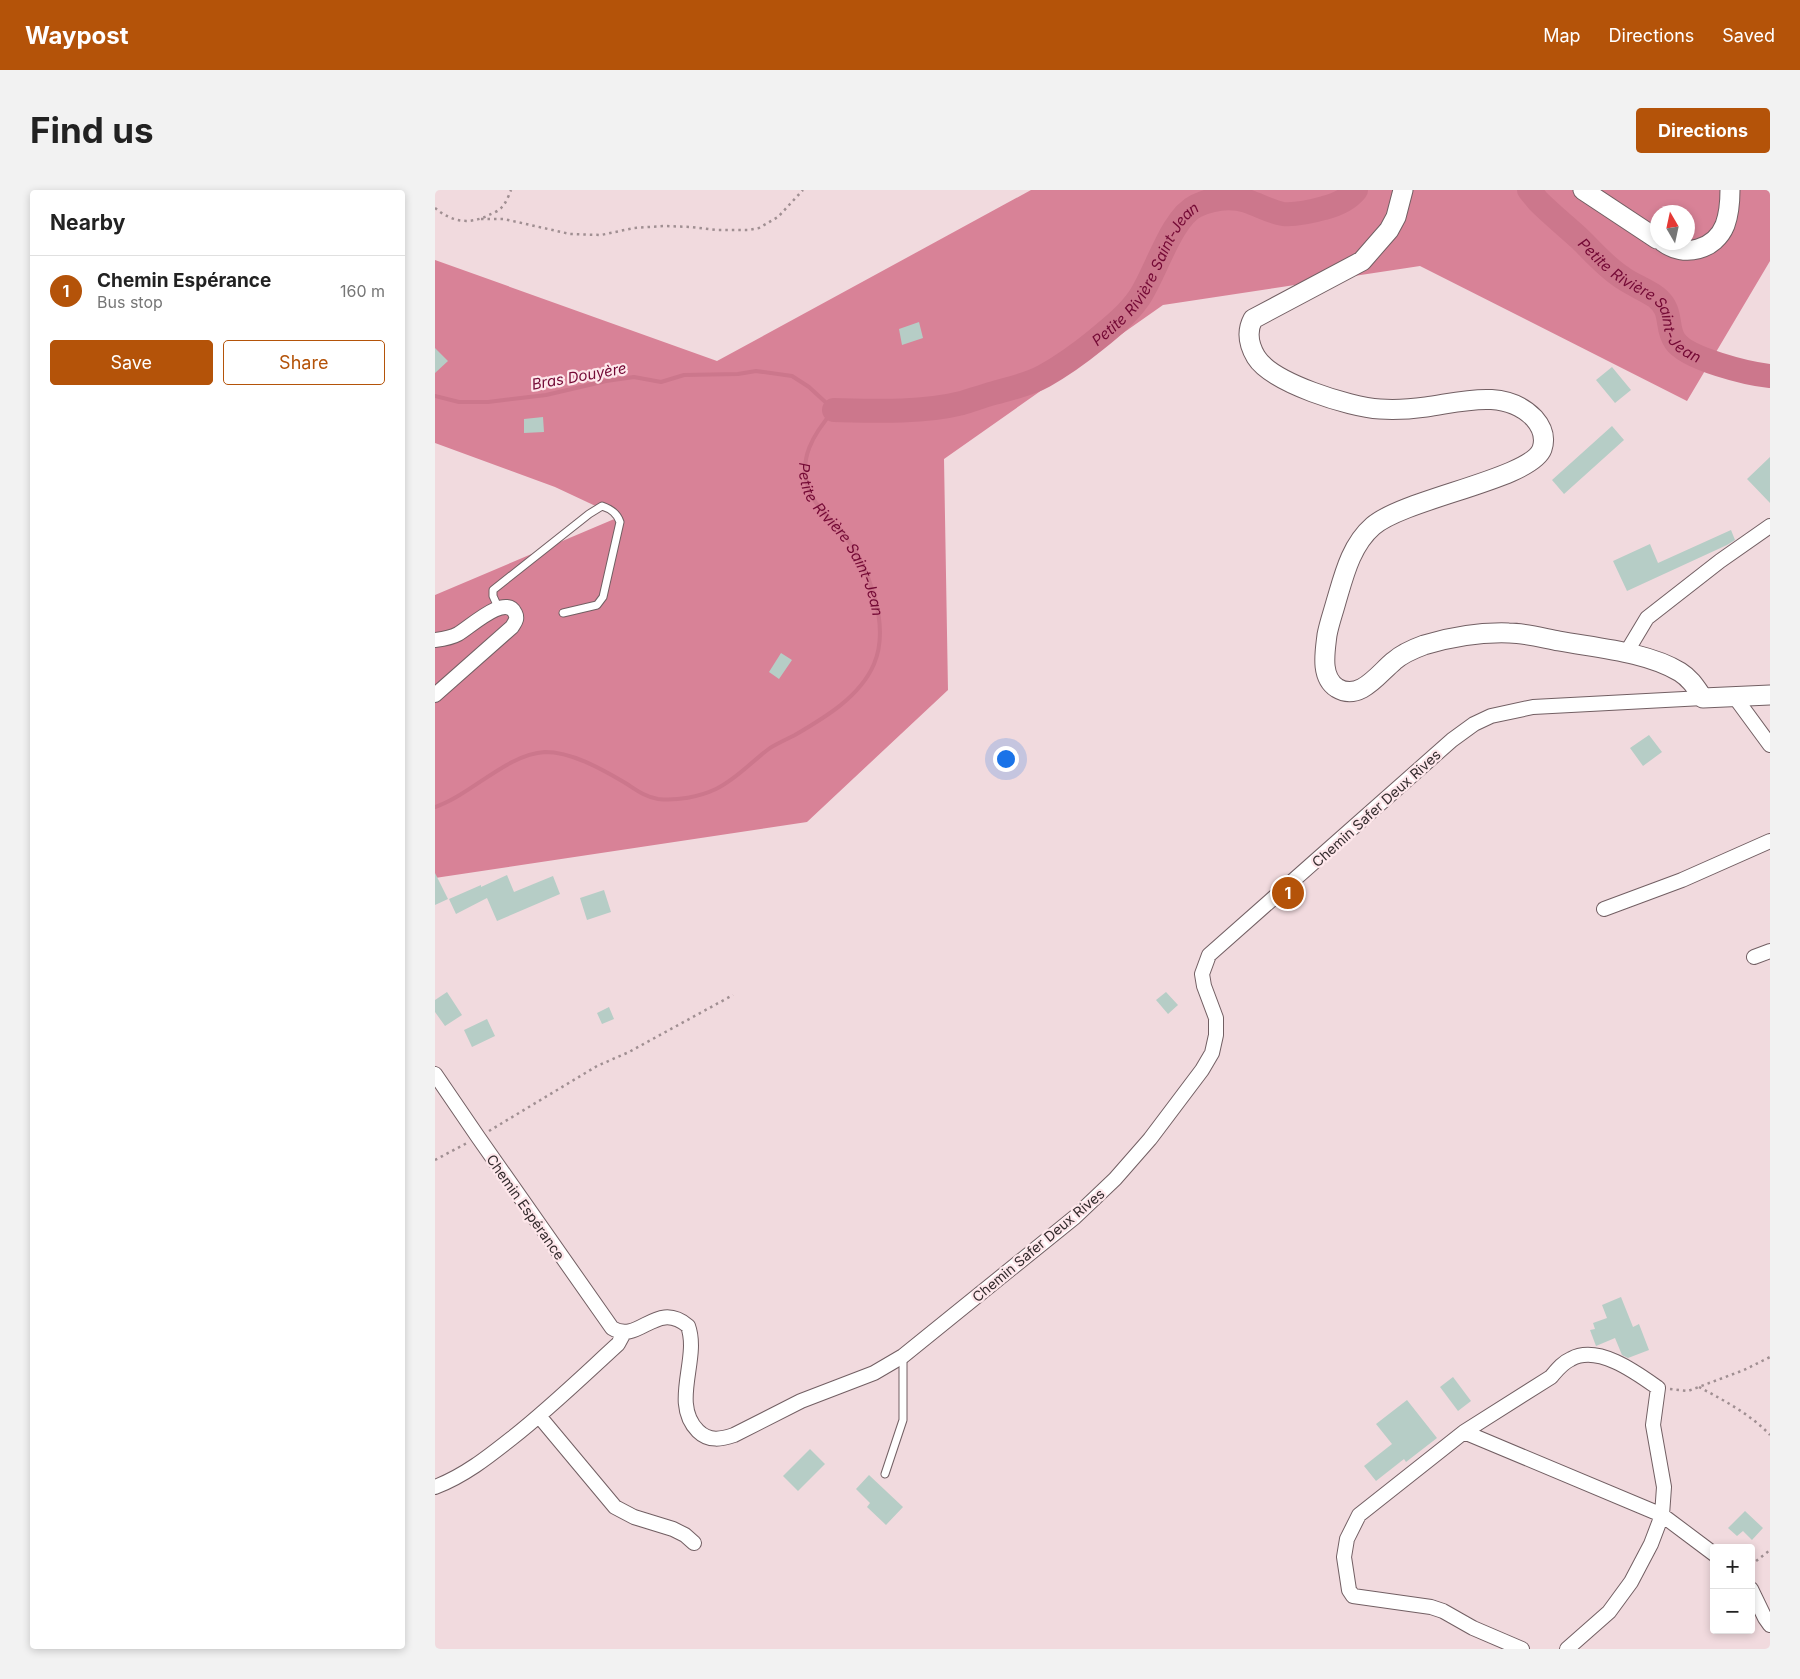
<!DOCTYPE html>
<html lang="en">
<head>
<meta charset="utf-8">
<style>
	body { margin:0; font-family:Inter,sans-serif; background:#f2f2f2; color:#222 }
	.controls { position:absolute; right:15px; bottom:15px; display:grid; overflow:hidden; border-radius:5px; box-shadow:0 2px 8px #0003 }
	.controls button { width:45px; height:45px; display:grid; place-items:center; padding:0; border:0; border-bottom:1px solid #e0e0e0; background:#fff; color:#222; font:25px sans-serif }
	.compass { position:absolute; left:1215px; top:15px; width:45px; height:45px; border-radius:50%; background:#fff; box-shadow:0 2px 8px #0003; rotate:351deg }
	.you { position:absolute; left:570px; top:568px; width:18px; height:18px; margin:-12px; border:4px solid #fff; border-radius:50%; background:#1a73e8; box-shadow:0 0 0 8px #1a73e833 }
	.badge { display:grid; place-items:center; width:32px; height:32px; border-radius:50%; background:#b45309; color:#fff; font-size:16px; font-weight:700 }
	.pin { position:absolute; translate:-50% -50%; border:2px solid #fff; box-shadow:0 1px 5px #0006 }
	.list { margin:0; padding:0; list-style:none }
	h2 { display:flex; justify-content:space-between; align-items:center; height:65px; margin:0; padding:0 20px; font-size:21px }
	h2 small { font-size:16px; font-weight:400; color:#767676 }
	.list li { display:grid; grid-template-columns:32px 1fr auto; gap:15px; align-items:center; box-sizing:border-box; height:70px; padding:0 20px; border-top:1px solid #e0e0e0 }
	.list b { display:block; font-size:19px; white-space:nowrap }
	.list p { margin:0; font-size:16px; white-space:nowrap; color:#767676 }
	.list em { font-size:16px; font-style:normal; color:#767676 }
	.actions { display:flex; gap:10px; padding:15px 20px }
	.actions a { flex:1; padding:11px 0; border:1px solid #b45309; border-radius:5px; text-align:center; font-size:18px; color:#b45309 }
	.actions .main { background:#b45309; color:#fff }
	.map { position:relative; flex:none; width:1335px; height:1459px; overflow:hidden; border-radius:5px }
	header { display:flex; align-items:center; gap:30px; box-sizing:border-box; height:70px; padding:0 25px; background:#b45309; color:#fff }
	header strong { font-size:24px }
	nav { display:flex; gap:28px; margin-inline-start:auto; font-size:18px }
	.intro { display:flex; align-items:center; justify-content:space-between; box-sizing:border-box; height:120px; padding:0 30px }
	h1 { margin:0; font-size:35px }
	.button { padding:12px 22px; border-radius:5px; background:#b45309; color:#fff; font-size:18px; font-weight:700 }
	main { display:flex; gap:30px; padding:0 30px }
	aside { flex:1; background:#fff; border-radius:5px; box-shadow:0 2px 8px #0003 }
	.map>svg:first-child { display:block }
	.forest { fill:#d88297; fill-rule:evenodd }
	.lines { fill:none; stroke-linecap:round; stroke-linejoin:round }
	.stream { stroke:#cc778c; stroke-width:4 }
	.river { stroke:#cc778c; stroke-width:24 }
	.building { fill:#b6cdc6 }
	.lane-casing { stroke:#725f63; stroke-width:9 }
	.street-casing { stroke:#725f63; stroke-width:16 }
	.secondary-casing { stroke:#725f63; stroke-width:21 }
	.path { stroke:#a08f92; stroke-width:2.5; stroke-dasharray:2.5 4; stroke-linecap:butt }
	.lane { stroke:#fff; stroke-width:7 }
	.street { stroke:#fff; stroke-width:14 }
	.secondary { stroke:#fff; stroke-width:19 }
	.labels { text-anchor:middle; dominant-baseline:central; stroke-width:4.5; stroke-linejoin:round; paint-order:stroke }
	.street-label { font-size:14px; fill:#342b2d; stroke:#fee7eb }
	.water-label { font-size:15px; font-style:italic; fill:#740935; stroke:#fee7eb }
</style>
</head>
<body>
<header>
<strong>Waypost</strong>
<nav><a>Map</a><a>Directions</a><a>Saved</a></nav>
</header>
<div class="intro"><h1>Find us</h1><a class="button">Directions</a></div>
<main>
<aside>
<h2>Nearby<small></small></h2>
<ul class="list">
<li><span class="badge">1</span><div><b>Chemin Espérance</b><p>Bus stop</p></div><em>160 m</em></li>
</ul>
<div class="actions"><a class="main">Save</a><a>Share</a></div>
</aside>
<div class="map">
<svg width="1335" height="1459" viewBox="0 0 1335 1459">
	<rect width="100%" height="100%" fill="#f1dade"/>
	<path class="forest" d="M 596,0 L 1335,0 L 1335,71 L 1252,211 L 985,76 L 728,115 L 509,269 L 513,500 L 372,632 L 0,688 L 0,405 L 184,327 L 120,297 L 0,253 L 0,70 L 282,171 ZM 1222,22 L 1252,22 L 1252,52 L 1222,52 Z"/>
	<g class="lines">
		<path class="stream" id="s1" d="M 0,206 L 24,212 L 53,212 L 111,205 L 171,191 L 199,187 L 226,192 L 249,185 L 303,184 L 321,181 L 357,186 L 374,197 L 399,220 C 379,243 361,270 375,303 C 382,318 398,331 408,343 C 433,376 456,434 439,474 C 425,507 389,528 360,545 C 352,549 343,553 335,558 C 317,571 302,589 281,599 C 264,607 242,611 223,609 C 209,607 199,598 187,591 C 165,578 136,562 110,562 C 72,564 36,605 0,617"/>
		<g class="river">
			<path id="s2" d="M 1094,0 L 1103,11 C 1117,25 1132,37 1146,50 C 1159,63 1172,78 1188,88 C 1198,95 1211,100 1221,107 C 1239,121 1230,137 1240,151 C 1252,169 1314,184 1335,186"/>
			<path id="s3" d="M 399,220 C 439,221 487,223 527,213 C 537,210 548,206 559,203 C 576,198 593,195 609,186 C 627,176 645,163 661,150 C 677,137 693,124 704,108 C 721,83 736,28 761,16 C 778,8 795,6 812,11 C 824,15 836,22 848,24 C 862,25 875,22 889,18 C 901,15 913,10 921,0"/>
		</g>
	</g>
	<path class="building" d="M 484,132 L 488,148 L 467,155 L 464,139 Z
		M 0,158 L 13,171 L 0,183 Z
		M 1177,177 L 1196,200 L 1180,213 L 1161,190 Z
		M 108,227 L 109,242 L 89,243 L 89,229 Z
		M 1177,236 L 1189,250 L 1129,304 L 1117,290 Z
		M 1335,267 L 1335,313 L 1312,289 Z
		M 1296,340 L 1300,350 L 1292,355 L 1192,401 L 1178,371 L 1215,354 L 1223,373 Z
		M 346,463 L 357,470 L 344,489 L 334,482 Z
		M 1214,545 L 1227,562 L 1208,576 L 1195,558 Z
		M 0,683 L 13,709 L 0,715 Z
		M 72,685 L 79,702 L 118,686 L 125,704 L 62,731 L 52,708 L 21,724 L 14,709 L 46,695 L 46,697 Z
		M 169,700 L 176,722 L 152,730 L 145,708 Z
		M 12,802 L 27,825 L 10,836 L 0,822 L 0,810 Z
		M 731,802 L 743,815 L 733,824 L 721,810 Z
		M 174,817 L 179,829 L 167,834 L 162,823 Z
		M 52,829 L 60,846 L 37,857 L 29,840 Z
		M 1186,1107 L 1198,1137 L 1204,1134 L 1214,1160 L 1193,1168 L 1187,1165 L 1180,1148 L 1161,1156 L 1155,1140 L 1160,1139 L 1158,1133 L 1172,1128 L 1167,1115 Z
		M 1018,1187 L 1036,1211 L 1023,1221 L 1005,1197 Z
		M 972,1210 L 1002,1248 L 971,1272 L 969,1269 L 941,1291 L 929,1276 L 957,1254 L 941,1234 Z
		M 375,1259 L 390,1274 L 363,1301 L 348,1286 Z
		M 434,1285 L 468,1317 L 451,1335 L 432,1317 L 435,1313 L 421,1299 Z
		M 1310,1321 L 1328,1338 L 1317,1350 L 1308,1341 L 1302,1346 L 1293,1338 Z"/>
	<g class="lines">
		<g class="lane-casing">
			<path id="lane" d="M 63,417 L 58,406 L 58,400 L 154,324 L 167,316 C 176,319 182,323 185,332 L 168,407 L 162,415 L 128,423
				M 450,1284 L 468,1230 L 468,1166"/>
		</g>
		<g class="street-casing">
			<path id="street" d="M 0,450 C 8,449 16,448 23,444 C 34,438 71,403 80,423 C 83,429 80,432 77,437 L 0,505
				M 1191,463 L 1212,428 L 1285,371 L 1335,336
				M 1299,506 L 1335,555
				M 1169,719 L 1247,690 L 1335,651
				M 1319,767 L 1335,761
				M 0,884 L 43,947 L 177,1138 C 204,1155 221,1109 253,1136 C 265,1169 235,1213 263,1241 C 274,1252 287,1249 299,1245 L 366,1211 L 439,1183 L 468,1166 L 640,1027 L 680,989 L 715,949 L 767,880 L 777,863 L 781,845 L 781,828 L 769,796 L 767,784 L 774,765 L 1017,550 L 1039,534 L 1056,526 L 1098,517 L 1268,508
				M 104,1226 L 180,1317 L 199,1327 L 238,1339 L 250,1345 L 259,1353
				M 1029,1242 L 1227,1325 L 1279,1364
				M 0,1297 C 29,1286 53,1267 77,1248 C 114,1219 148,1186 183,1154 L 189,1143
				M 1316,1399 L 1330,1428 L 1335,1435
				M 1087,1459 L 1038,1438 L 1008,1421 L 996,1417 L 918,1406 L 914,1400 L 909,1367 L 912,1349 L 924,1325 L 1029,1242 L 1116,1187 C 1122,1180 1127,1173 1136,1169 C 1163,1154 1202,1183 1223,1198 L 1218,1235 L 1229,1297 L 1227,1325 L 1216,1354 L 1196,1392 L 1174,1422 L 1132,1459"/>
		</g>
		<g class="secondary-casing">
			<path id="secondary" d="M 968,0 L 961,27 L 954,40 L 927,71 L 818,129 C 811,142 814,155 821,167 C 837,193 914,217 945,219 C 959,220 976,219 991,217 C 1027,212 1070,198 1099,228 C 1107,237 1111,247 1107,259 C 1096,289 971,308 938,336 C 916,355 909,385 901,412 C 898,423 894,434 892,445 C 890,462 885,487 902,498 C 925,512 944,483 959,471 C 968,463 978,459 989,455 C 1016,447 1045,442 1074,443 C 1090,443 1108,448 1124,451 C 1162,458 1212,462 1245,482 C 1256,489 1261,498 1268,508 L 1335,505
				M 1148,0 L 1222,49
				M 1228,52 C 1249,68 1280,60 1290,35 C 1294,24 1295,11 1295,0"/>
		</g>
		<path class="path" d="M 0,18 C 17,32 34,35 54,25 C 58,23 64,21 67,17 C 71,13 74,5 76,0
			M 46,29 L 69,29 L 135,44 L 166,45 L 199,38 L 229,36 L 256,37 L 282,40 L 314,40 L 324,38 L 343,27 L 368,0
			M 54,941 L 162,876 L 194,862 L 298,805
			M 0,970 L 32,953
			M 1264,1197 C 1290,1211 1315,1224 1335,1245
			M 1235,1199 L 1253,1201 L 1309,1180 L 1335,1167
			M 1316,1375 L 1335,1360"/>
		<use href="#lane" class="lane"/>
		<use href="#street" class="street"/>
		<use href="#secondary" class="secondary"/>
	</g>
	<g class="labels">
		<g class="street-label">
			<text transform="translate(941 618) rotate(-42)">Chemin Safer Deux Rives</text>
			<text transform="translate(91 1017) rotate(55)">Chemin Espérance</text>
			<text transform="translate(603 1055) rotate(-40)">Chemin Safer Deux Rives</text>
		</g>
		<g class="water-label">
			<text stroke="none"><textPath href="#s3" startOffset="362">Petite Rivière Saint-Jean</textPath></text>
			<text stroke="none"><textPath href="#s2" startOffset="160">Petite Rivière Saint-Jean</textPath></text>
			<text transform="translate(144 186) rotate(-10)">Bras Douyère</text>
			<text stroke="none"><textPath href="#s1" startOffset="564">Petite Rivière Saint-Jean</textPath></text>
		</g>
	</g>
</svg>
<div class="controls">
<button>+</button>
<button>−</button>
</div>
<svg class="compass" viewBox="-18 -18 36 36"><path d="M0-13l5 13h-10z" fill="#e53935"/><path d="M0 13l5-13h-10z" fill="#767676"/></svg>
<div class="you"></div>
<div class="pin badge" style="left:853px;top:703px">1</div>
</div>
</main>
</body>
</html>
